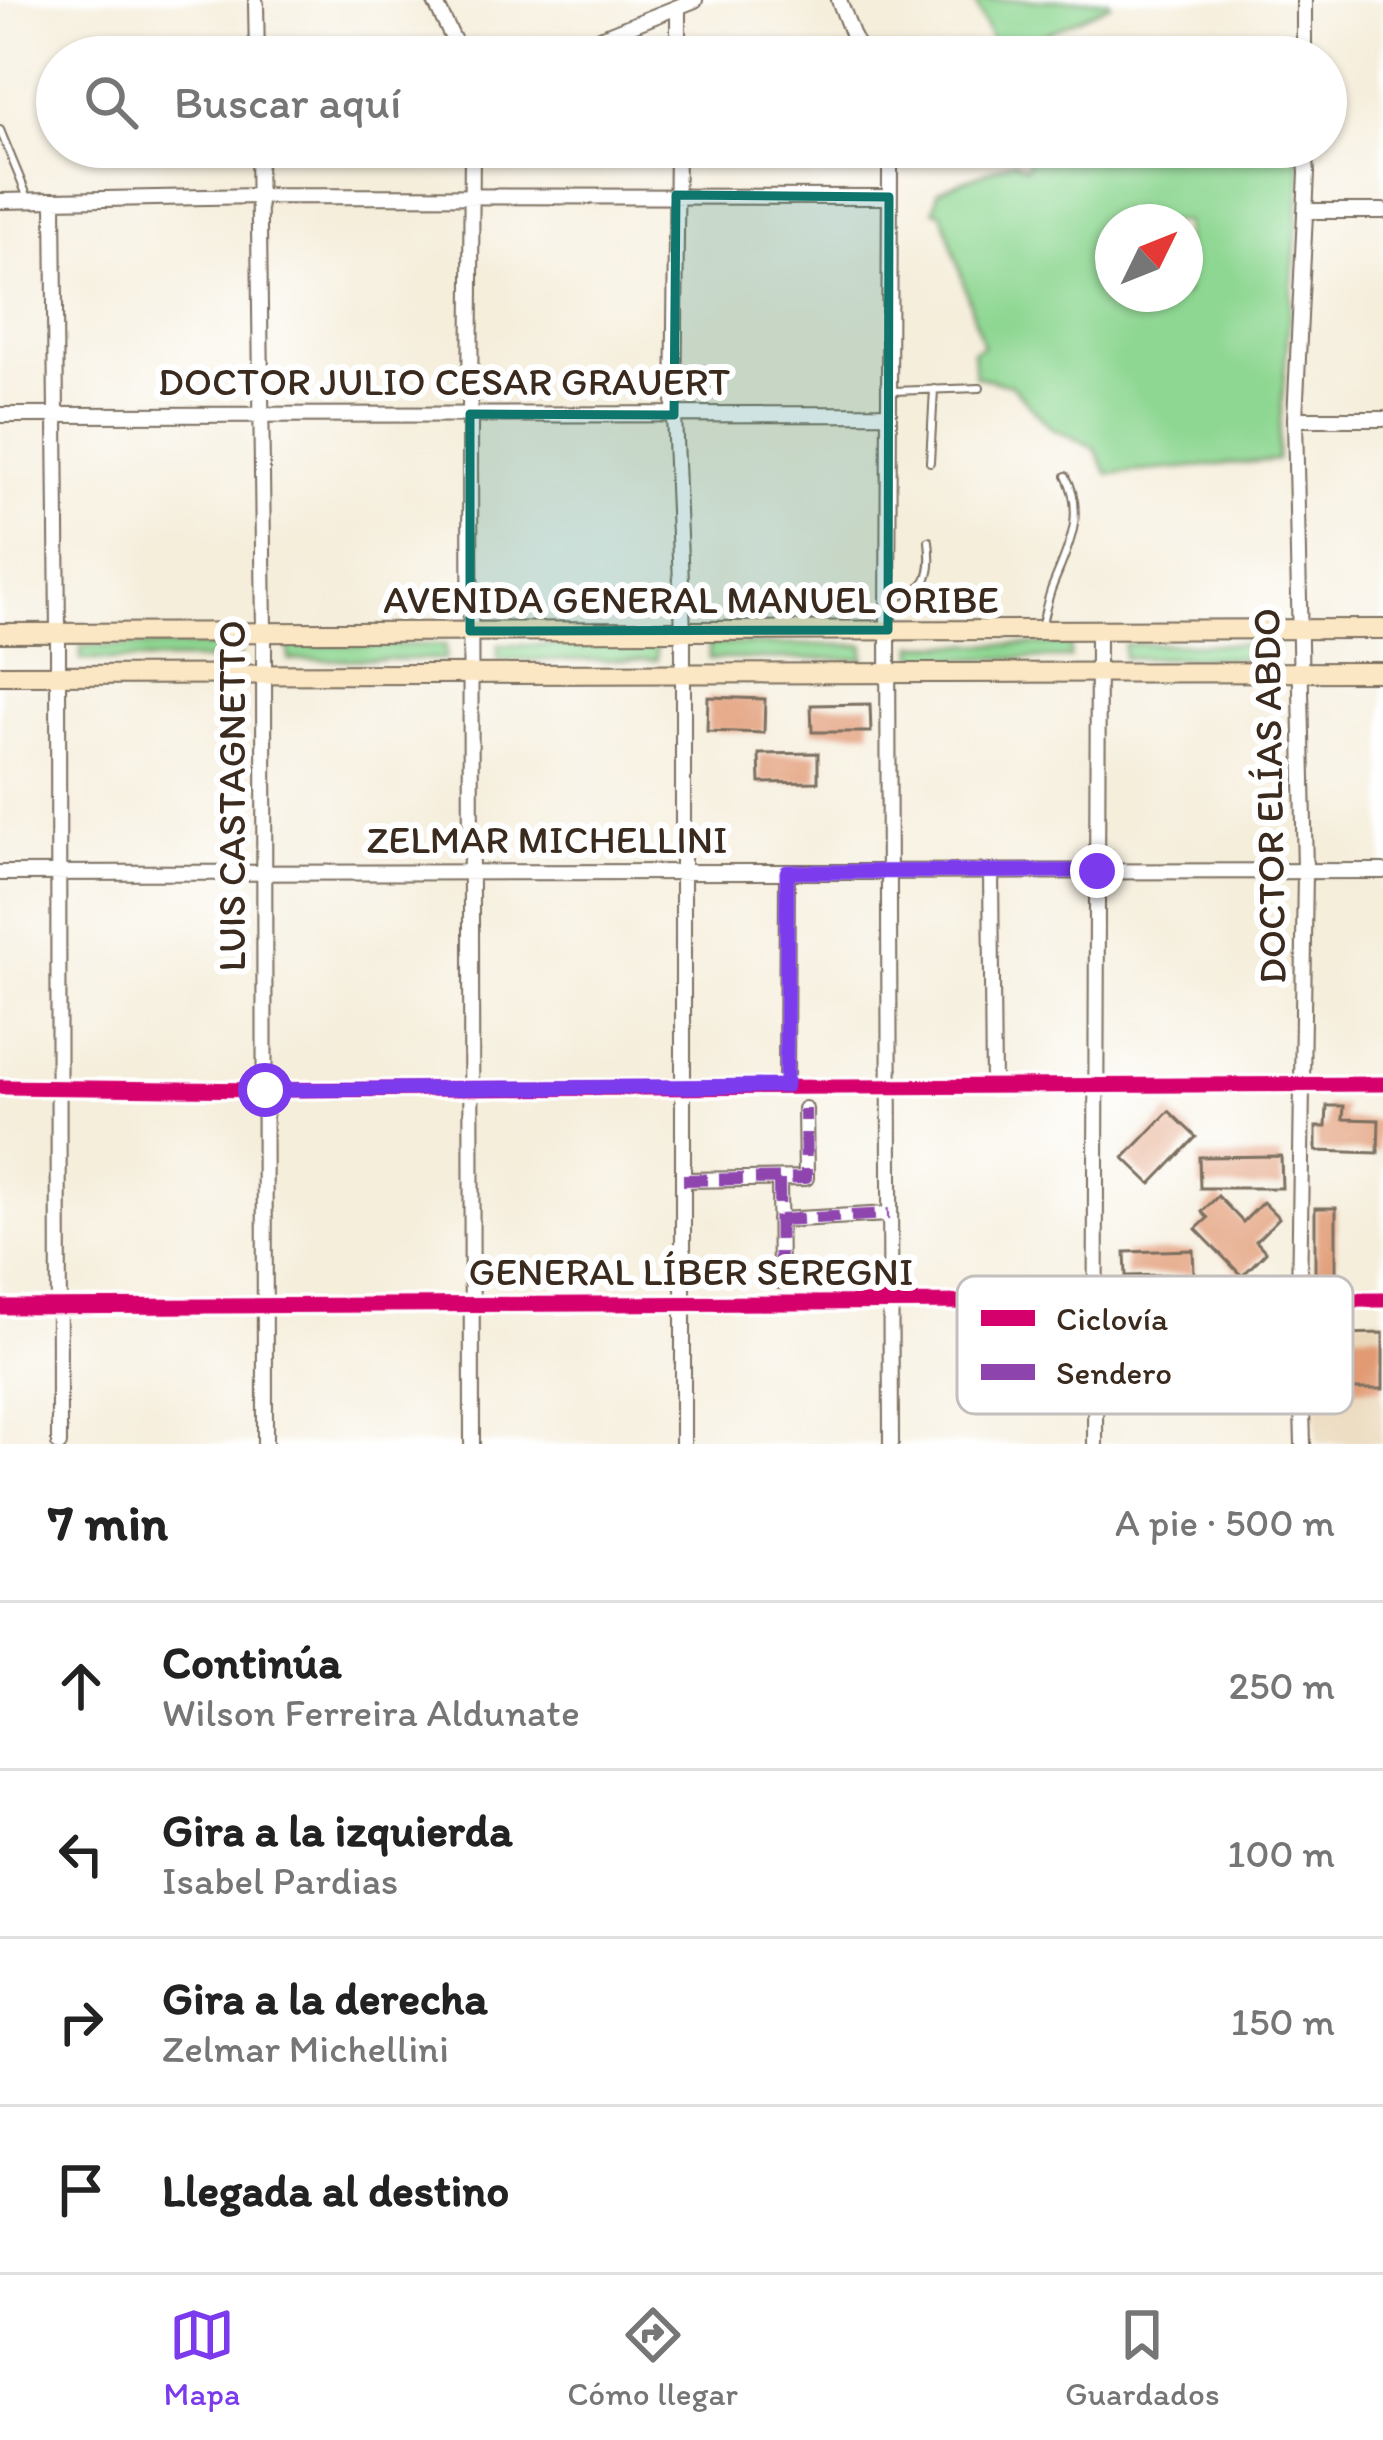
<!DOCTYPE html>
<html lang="es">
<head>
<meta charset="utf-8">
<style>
	body { margin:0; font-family:Itim,sans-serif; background:#f2f2f2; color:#222 }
	.compass { position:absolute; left:1095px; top:204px; width:108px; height:108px; border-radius:50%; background:#fff; box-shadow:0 3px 9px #0004; rotate:47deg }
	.stop { position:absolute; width:36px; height:36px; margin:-27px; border:9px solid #7c3aed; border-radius:50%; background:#fff }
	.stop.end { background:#7c3aed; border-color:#fff; box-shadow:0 3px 12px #0008 }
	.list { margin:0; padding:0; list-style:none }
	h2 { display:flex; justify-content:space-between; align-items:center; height:156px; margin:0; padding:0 48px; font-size:51px }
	h2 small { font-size:39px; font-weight:400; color:#767676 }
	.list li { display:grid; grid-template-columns:78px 1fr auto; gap:36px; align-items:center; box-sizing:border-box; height:168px; padding:0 48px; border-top:3px solid #e0e0e0 }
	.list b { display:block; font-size:45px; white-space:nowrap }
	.list p { margin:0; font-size:39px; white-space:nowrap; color:#767676 }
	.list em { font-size:39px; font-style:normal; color:#767676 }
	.icon { flex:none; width:66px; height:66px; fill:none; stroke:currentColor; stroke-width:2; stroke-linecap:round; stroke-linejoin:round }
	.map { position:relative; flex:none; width:1383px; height:1444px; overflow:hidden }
	.search { position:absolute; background:#fff; box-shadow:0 3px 9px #0004; left:36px; right:36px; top:36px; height:132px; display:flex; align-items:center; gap:30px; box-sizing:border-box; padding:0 42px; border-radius:66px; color:#767676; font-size:45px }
	.sheet { height:828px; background:#fff }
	nav { display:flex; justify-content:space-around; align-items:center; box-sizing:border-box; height:168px; border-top:3px solid #e0e0e0; background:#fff; font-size:33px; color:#767676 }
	nav a { display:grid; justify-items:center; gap:6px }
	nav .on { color:#7c3aed }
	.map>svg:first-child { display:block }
	.built { fill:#ead8ba }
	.green { fill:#8ed792; stroke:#648058; stroke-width:3; fill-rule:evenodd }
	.building { fill:#e19a73 }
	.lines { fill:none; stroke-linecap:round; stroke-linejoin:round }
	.service-casing { stroke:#7c6f60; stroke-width:10 }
	.minor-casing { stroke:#7c6f60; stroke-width:18 }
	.secondary-casing { stroke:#7c6f60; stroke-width:22 }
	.service { stroke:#fff; stroke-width:6 }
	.minor { stroke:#fff; stroke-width:14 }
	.secondary { stroke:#fbe7c3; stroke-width:18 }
	.quiet { stroke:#8e44ad; stroke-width:12; stroke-dasharray:24 12; stroke-linecap:butt }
	.cycleway-casing { stroke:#fff; stroke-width:22 }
	.cycleway { stroke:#d6006c; stroke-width:15 }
	.route { stroke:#7c3aed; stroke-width:15 }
	.marked { fill:#0f766e; fill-opacity:0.2; stroke:#0f766e; stroke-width:9; stroke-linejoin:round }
	.labels { text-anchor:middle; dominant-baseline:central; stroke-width:12; stroke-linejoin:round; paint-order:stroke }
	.street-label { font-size:39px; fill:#3b2a1e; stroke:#fff }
	.key { fill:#fff; stroke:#c4bfbc; stroke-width:3 }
	.key-label { font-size:33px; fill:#3b2a1e }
</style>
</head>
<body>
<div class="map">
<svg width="1383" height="1444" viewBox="0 0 1383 1444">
	<rect width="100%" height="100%" fill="#fff"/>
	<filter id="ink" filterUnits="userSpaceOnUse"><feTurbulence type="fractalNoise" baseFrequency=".00833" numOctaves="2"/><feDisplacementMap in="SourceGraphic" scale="24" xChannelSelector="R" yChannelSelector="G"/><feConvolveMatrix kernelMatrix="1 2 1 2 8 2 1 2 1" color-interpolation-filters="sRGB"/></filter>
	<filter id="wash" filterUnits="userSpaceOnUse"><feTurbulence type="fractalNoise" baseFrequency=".004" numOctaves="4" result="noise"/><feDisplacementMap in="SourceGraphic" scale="48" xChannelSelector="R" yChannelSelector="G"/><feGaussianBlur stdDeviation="2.7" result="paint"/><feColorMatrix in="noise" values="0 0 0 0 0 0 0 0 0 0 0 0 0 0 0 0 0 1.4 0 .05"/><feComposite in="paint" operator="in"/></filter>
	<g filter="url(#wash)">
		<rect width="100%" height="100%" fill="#f5eedb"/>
		<path class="built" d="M 1315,1317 L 1383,1317 L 1383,1444 L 1317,1444 Z"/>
		<path class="green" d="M 974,0 L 1108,0 L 1110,4 L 999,56 Z
			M 1032,147 L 1294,147 L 1298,154 L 1301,179 L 1277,460 L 1108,474 L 1094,447 L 1052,429 L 1011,385 L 975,376 L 973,351 L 983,346 L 942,213 L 934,211 L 938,191 L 1013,161 L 1026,168 ZM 1113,222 L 1185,222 L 1185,294 L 1113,294 Z
			M 709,644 L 864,645 L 864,659 L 709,659 Z
			M 1070,644 L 1070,658 L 915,659 L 915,645 Z
			M 1124,644 L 1276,644 L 1276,658 L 1124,658 Z
			M 289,645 L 445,645 L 445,659 L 289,660 Z
			M 498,645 L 656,645 L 657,660 L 498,660 Z
			M 81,646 L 239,646 L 239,660 L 81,660 Z"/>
		<g id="blocks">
			<path class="building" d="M 708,697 L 765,699 L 764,733 L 707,731 Z
				M 870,704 L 871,732 L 812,732 L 811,705 Z
				M 818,753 L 818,782 L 760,783 L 759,754 Z
				M 1327,1106 L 1344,1106 L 1343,1119 L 1379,1120 L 1378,1153 L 1316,1151 L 1316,1127 L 1326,1127 Z
				M 1169,1111 L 1196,1137 L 1151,1184 L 1124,1158 Z
				M 1281,1156 L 1282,1188 L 1200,1188 L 1199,1157 Z
				M 1218,1196 L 1243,1222 L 1263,1202 L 1279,1218 L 1256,1241 L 1266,1252 L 1242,1276 L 1196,1229 L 1208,1218 L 1202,1212 Z
				M 1315,1208 L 1336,1208 L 1336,1281 L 1315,1281 Z
				M 1193,1250 L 1194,1274 L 1126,1276 L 1125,1252 Z
				M 1315,1324 L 1343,1324 L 1343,1334 L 1383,1333 L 1383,1389 L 1353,1389 L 1353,1375 L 1316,1376 Z"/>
		</g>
	</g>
	<g filter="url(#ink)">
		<use href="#blocks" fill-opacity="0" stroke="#7c6f60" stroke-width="3"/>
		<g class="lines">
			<g class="service-casing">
				<path id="service" d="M 0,130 L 28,198
					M 892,391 L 980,388
					M 930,462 L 934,389
					M 892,598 C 929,589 933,578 929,541
					M 1041,628 C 1044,615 1047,602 1051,590 C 1066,551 1087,517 1066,476"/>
			</g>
			<g class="minor-casing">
				<path id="minor" d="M 434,0 L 462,57
					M 839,0 L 861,57
					M 1304,0 L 1304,57
					M 256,3 L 257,57
					M 552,57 L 695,0
					M 678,57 L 678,7
					M 258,147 L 264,632 L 265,1444
					M 472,147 L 470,414 L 472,1444
					M 677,147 L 674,415 L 683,631 L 683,1444
					M 888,147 L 890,168 L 888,630 L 891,1444
					M 0,201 L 259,196 L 889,197
					M 54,201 L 58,633 L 59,1444
					M 1305,211 L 1383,211
					M 0,415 L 888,414
					M 1295,419 L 1383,419
					M 991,872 L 993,1086
					M 0,873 L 1383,871
					M 786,1086 L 787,872
					M 0,1087 L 265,1090 L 1383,1084
					M 683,1180 L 806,1178 L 805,1109
					M 779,1180 L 780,1281
					M 779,1220 L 889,1214
					M 0,1307 L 1383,1300
					M 1095,1444 L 1098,632
					M 1303,1444 L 1299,1301 L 1305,870 L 1295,419 L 1307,173 L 1305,147"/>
			</g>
			<g class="secondary-casing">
				<path id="secondary" d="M 0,633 L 1383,629
					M 0,675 L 1383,672"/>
			</g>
			<use href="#service" class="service"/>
			<use href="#minor" class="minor"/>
			<use href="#secondary" class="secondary"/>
			<path class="quiet" d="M 683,1180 L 806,1178 L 805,1109
				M 779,1180 L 780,1281
				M 779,1220 L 889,1214"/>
			<g class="cycleway-casing">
				<path id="cycleway" d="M 0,1087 L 265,1090 L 1383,1084
					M 0,1307 L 1383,1300"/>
			</g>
			<use href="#cycleway" class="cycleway"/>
		</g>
	</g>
	<g class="lines" filter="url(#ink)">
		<path class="route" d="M 265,1090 L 786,1086 L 787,872 L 1097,871"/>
	</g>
	<path class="marked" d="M 676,195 L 889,197 L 888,630 L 470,631 L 470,414 L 674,415 Z"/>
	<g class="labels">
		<g class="street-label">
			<text x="444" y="381">DOCTOR JULIO CESAR GRAUERT</text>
			<text x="691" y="599">AVENIDA GENERAL MANUEL ORIBE</text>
			<text transform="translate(231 796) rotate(-90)">LUIS CASTAGNETTO</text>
			<text transform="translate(1269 796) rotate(-91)">DOCTOR ELÍAS ABDO</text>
			<text x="547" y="839">ZELMAR MICHELLINI</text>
			<text x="691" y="1271">GENERAL LÍBER SEREGNI</text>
		</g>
	</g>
	<rect x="957" y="1276" width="396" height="138" rx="18" class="key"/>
	<rect x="981" y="1310" width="54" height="16" fill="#d6006c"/>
	<rect x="981" y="1364" width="54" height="16" fill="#8e44ad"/>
	<g class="key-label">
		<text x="1056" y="1330">Ciclovía</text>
		<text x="1056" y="1384">Sendero</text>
	</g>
</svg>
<svg class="compass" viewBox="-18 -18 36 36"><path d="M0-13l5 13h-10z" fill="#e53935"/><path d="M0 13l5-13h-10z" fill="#767676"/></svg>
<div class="stop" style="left:265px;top:1090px"></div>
<div class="stop end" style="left:1097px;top:871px"></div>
<div class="search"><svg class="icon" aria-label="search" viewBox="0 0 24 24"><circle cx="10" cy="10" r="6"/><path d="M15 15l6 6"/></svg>Buscar aquí</div>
</div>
<section class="sheet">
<h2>7 min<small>A pie · 500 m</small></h2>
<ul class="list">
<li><svg class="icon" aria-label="ahead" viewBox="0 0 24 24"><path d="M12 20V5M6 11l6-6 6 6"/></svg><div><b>Continúa</b><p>Wilson Ferreira Aldunate</p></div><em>250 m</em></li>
<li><svg class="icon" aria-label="left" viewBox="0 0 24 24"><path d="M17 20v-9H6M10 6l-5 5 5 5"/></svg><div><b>Gira a la izquierda</b><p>Isabel Pardias</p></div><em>100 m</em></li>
<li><svg class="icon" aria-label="right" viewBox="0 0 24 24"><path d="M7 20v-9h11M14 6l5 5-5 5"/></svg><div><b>Gira a la derecha</b><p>Zelmar Michellini</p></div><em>150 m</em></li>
<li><svg class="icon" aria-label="arrive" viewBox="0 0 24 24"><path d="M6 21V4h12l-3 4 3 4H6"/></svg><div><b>Llegada al destino</b></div></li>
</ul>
</section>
<nav>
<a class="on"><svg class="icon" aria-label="map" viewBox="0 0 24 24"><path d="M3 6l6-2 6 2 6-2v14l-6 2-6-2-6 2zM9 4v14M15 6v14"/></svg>Mapa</a>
<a><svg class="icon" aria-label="directions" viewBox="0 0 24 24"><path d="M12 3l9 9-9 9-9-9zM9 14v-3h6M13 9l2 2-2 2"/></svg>Cómo llegar</a>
<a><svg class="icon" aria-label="saved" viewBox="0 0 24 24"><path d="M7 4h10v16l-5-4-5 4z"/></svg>Guardados</a>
</nav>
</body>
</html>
